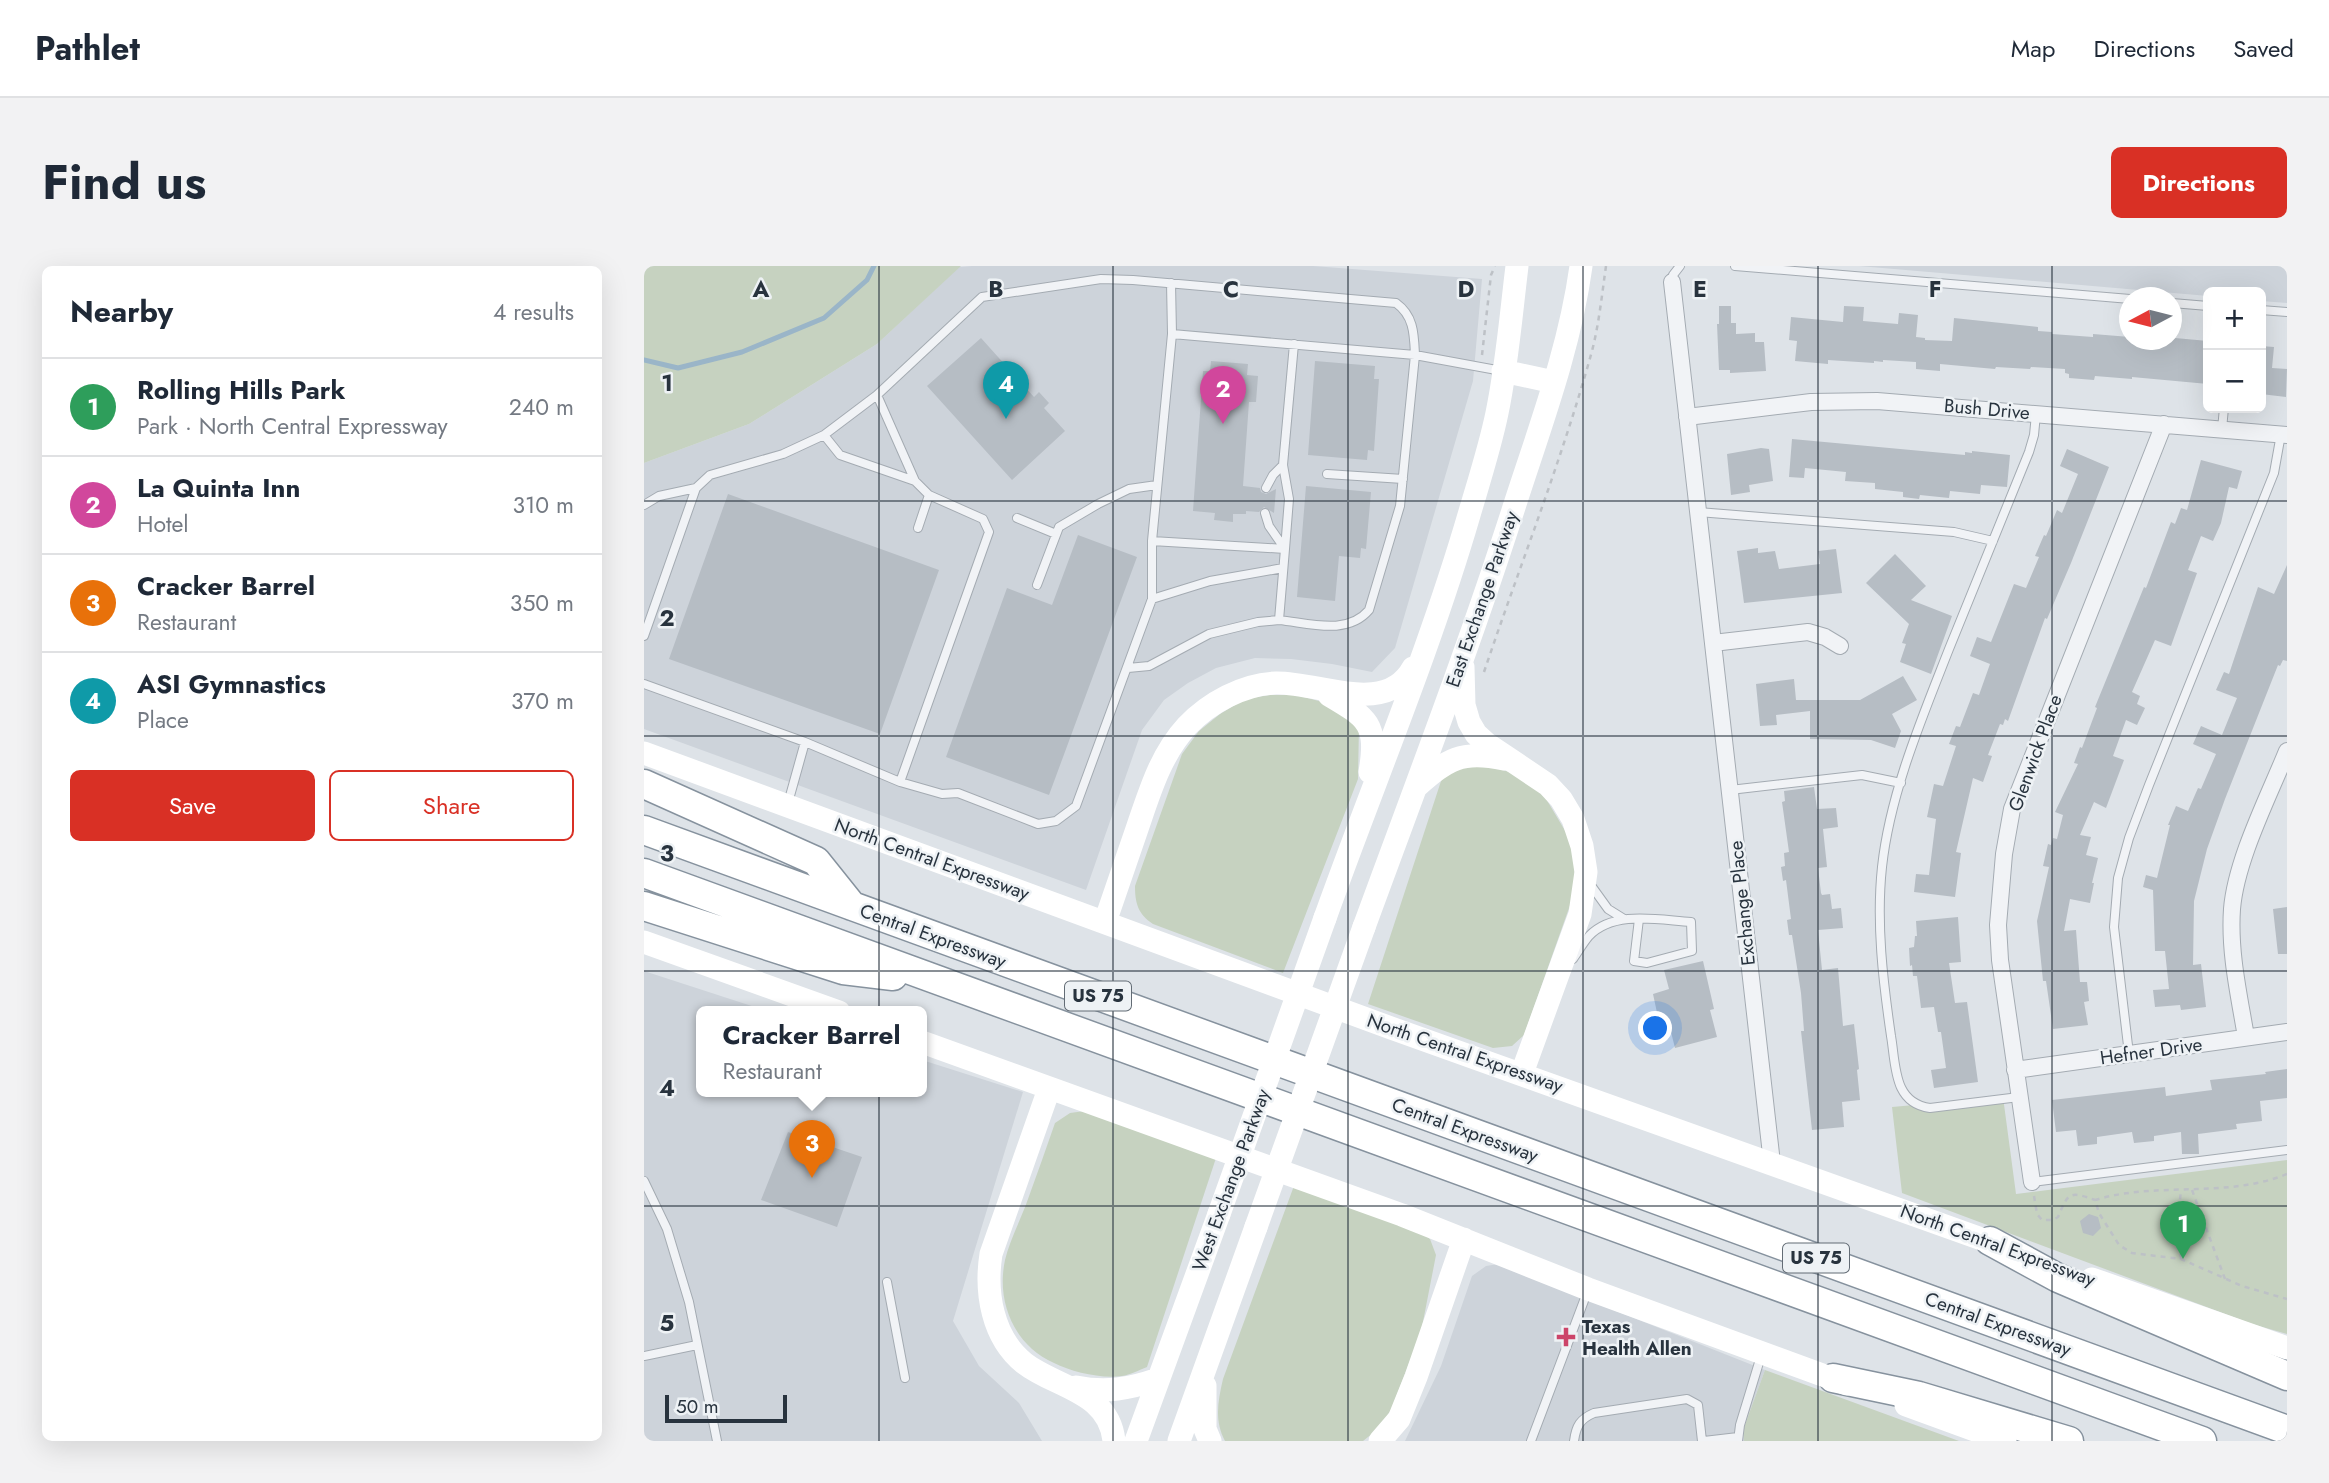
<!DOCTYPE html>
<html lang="en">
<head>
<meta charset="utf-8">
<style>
	body { margin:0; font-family:Jost,sans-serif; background:#f2f2f3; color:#1f2937 }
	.controls { position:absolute; right:21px; top:21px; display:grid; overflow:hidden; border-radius:10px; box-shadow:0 7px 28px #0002 }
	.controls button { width:63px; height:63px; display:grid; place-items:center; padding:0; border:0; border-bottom:2px solid #e0e1e3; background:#fff; color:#1f2937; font:35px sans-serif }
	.compass { position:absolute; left:1475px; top:21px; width:63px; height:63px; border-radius:50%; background:#fff; box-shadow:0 7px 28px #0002; rotate:263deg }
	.scale { position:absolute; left:21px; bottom:18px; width:122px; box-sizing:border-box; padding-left:7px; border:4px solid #28333e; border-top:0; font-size:19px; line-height:24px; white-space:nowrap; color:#28333e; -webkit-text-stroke:5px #eef2f5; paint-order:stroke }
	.you { position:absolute; left:1012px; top:763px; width:24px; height:24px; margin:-18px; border:5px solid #fff; border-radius:50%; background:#1a73e8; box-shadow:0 0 0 10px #1a73e833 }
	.badge { display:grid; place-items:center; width:46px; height:46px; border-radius:50%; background:#d93025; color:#fff; font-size:23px; font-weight:700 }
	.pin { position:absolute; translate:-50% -58px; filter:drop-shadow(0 2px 4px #0008) }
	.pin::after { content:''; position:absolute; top:37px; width:24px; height:21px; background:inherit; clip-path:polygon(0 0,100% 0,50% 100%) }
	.popup { position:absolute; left:52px; top:740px; width:231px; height:91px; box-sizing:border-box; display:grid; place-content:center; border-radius:10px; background:#fff; filter:drop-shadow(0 2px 5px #0005); font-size:23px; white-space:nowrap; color:#747a83 }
	.popup b { font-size:26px; color:#1f2937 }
	.popup::after { content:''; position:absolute; left:50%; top:100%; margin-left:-14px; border:14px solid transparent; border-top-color:#fff }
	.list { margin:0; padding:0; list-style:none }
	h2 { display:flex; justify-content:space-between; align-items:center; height:91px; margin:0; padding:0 28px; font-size:30px }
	h2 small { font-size:23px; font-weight:400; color:#747a83 }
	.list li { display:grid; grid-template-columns:46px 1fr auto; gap:21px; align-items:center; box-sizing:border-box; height:98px; padding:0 28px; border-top:2px solid #e0e1e3 }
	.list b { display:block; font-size:26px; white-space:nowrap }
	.list p { margin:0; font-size:23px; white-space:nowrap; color:#747a83 }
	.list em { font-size:23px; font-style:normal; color:#747a83 }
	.actions { display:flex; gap:14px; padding:21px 28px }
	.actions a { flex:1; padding:16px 0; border:2px solid #d93025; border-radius:10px; text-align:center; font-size:24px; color:#d93025 }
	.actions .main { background:#d93025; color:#fff }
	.map { position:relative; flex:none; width:1643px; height:1175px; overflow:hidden; border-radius:10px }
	header { display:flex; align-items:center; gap:42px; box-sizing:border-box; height:98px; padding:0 35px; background:#fff; border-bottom:2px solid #e0e1e3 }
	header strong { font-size:33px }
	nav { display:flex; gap:38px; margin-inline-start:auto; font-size:24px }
	.intro { display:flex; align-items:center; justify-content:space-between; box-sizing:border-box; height:168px; padding:0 42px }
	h1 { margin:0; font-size:49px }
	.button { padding:18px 32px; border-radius:10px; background:#d93025; color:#fff; font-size:24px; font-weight:700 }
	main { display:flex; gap:42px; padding:0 42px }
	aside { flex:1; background:#fff; border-radius:10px; box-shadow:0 7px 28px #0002 }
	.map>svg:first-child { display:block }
	.built { fill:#cdd3da }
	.green { fill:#c6d2c0 }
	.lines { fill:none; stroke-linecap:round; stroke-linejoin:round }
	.stream { stroke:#9ab5c8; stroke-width:5 }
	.building { fill:#b6bdc4 }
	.service-casing { stroke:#a4abb2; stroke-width:10 }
	.minor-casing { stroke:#a4abb2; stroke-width:18 }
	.motorway-casing { stroke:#86929e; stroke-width:31 }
	.path { stroke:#bdc1c6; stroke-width:2.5; stroke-dasharray:5 5; stroke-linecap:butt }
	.service { stroke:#f1f3f6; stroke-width:8 }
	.minor { stroke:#f1f3f6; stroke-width:16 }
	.secondary { stroke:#fff; stroke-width:23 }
	.motorway { stroke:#fff; stroke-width:28 }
	.secondary-bridge { stroke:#fff; stroke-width:23 }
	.grid { fill:none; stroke:#28333e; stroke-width:2; stroke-opacity:0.55 }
	.poi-dot { fill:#cc4469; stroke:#eef2f5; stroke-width:2.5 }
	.labels { text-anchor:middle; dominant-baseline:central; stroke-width:5; stroke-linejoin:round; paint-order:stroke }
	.shield { fill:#eef2f5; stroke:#636c75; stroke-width:2 }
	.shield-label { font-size:18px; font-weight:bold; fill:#28333e }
	.street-label { font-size:19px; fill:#28333e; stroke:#eef2f5 }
	.poi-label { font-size:19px; font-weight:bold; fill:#28333e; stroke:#eef2f5; text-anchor:start }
	.grid-label { font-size:23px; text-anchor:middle; font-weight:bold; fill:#28333e; stroke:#eef2f5; stroke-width:5; stroke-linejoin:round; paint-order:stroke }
</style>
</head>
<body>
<header>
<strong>Pathlet</strong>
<nav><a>Map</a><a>Directions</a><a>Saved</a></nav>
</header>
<div class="intro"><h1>Find us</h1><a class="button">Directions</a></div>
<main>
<aside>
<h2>Nearby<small>4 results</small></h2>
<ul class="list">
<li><span class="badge" style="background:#2e9e5b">1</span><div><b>Rolling Hills Park</b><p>Park · North Central Expressway</p></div><em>240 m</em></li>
<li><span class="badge" style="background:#d1479c">2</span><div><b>La Quinta Inn</b><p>Hotel</p></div><em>310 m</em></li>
<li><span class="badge" style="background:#e8710a">3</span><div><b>Cracker Barrel</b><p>Restaurant</p></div><em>350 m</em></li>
<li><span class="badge" style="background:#0f9aa8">4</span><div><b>ASI Gymnastics</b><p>Place</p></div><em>370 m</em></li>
</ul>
<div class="actions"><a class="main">Save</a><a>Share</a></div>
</aside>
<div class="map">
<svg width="1643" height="1175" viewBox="0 0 1643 1175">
	<rect width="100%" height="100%" fill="#dee3e8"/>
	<path class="built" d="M 328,0 L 669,0 L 838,13 L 829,115 L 751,382 L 728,406 L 688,398 L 647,393 L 611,392 L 572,402 L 544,417 L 520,434 L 498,464 L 442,624 L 0,463 L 0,197 L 105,158 L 233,78 L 315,1 Z
		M 1215,0 L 1643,0 L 1643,37 L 1617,35 L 1617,26 L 1564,26 L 1564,30 Z
		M 0,705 L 126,746 L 58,746 L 58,826 L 278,826 L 278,794 L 379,826 L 309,1055 L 335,1100 L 375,1137 L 398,1175 L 0,1175 Z
		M 861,997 L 952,1037 L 1121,1104 L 1099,1164 L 1100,1175 L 761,1175 L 797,1100 L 828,1010 L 842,1000 Z"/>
	<path class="green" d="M 0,0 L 317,0 L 233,78 L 105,158 L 0,197 Z
		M 626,429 L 652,429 L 690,439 L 715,459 L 714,513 L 639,707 L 509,658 C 494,648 491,637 491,620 L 538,488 L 555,465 L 576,448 L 601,433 Z
		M 828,495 L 872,508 L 898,526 L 923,568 L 931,592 L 930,628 L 880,769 L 868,780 L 849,782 L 724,738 L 798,512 Z
		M 1359,831 L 1372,928 L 1643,894 L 1643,1068 L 1608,1058 L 1258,927 L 1248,841 Z
		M 448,844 L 572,892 L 503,1101 C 495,1104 486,1109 478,1110 C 457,1113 428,1106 410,1097 C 370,1079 352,1036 361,994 C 366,974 377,953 384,933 C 393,908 402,883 411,857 L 426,847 Z
		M 651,917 L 775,964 L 786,973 L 792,989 L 777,1066 L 747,1144 L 734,1163 L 719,1175 L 581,1175 C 570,1154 574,1135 579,1113 Z
		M 1121,1104 L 1315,1175 L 1100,1175 L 1099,1164 Z"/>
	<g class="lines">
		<path class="stream" d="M 0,94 L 34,102 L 98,86 L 180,52 L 223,14 L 230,0"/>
	</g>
	<path class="building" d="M 1075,40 L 1087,40 L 1087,57 L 1092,57 L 1092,68 L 1111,67 L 1111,76 L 1120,76 L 1122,105 L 1086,107 L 1086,104 L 1075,104 L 1073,58 L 1075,58 Z
		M 1200,40 L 1220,41 L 1219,55 L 1254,58 L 1255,47 L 1274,49 L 1272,71 L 1281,72 L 1281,74 L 1308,75 L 1310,52 L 1394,61 L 1394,65 L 1408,66 L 1408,68 L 1449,71 L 1449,68 L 1486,71 L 1486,74 L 1531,72 L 1564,75 L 1564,118 L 1488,111 L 1488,113 L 1451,110 L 1450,114 L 1425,112 L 1425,108 L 1421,107 L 1421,103 L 1387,101 L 1386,103 L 1352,101 L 1351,103 L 1296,98 L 1296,105 L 1272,103 L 1272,96 L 1239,94 L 1239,96 L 1230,95 L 1230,97 L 1184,94 L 1184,98 L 1151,95 L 1153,75 L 1145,74 L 1147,51 L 1199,56 Z
		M 337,72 L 390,131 L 395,126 L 405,137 L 400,142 L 421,165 L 368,214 L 283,120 Z
		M 1617,80 L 1630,81 L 1628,102 L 1643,103 L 1642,131 L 1617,128 Z
		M 567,95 L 604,98 L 603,109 L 614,110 L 612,136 L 605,136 L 599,220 L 616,222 L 617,226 L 622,228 L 632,223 L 630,247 L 620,241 L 615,246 L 602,245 L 602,248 L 589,248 L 589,256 L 570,254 L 571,247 L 549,245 L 559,105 L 566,105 Z
		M 671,95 L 731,100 L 730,113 L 735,113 L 730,185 L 724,184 L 723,194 L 664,189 Z
		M 1148,173 L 1321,189 L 1321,186 L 1328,187 L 1328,185 L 1366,189 L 1363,221 L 1337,219 L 1336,228 L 1306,225 L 1305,232 L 1276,229 L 1275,233 L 1259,231 L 1259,226 L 1231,223 L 1231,217 L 1201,215 L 1202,206 L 1161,202 L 1160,212 L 1145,211 Z
		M 1117,182 L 1125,183 L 1129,215 L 1105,219 L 1106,226 L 1087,229 L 1083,188 Z
		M 1423,183 L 1465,201 L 1427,297 L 1403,353 L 1401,352 L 1364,455 L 1361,453 L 1359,459 L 1356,458 L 1344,489 L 1348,490 L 1339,516 L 1329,512 L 1312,586 L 1317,587 L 1311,631 L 1270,626 L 1272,608 L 1285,609 L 1292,553 L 1283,551 L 1290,518 L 1299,520 L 1312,480 L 1305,478 L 1312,460 L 1316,461 L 1329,427 L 1335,429 L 1346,398 L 1326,390 L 1333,371 L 1347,376 L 1370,318 L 1382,322 L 1395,291 L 1391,290 L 1400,269 L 1402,270 L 1413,244 L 1418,247 L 1434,208 L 1416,200 Z
		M 1557,194 L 1598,205 L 1593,223 L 1585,221 L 1577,257 L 1569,275 L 1557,270 L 1544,304 L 1553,307 L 1527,380 L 1511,374 L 1488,426 L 1496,430 L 1493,438 L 1501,442 L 1493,459 L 1482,454 L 1469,490 L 1480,494 L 1462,542 L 1450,536 L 1436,569 L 1447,571 L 1442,589 L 1454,592 L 1448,617 L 1450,617 L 1446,637 L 1426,633 L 1420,665 L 1432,664 L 1436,716 L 1443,716 L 1445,735 L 1440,736 L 1444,759 L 1409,763 L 1402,715 L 1399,715 L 1393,655 L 1405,601 L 1399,600 L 1404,578 L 1407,579 L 1409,572 L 1413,573 L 1419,549 L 1411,546 L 1434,498 L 1430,497 L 1436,481 L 1438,482 L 1453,442 L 1451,441 L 1500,321 L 1502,322 L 1527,256 L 1531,258 L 1537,242 L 1543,244 Z
		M 662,220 L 727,226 L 722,283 L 717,282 L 716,292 L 695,290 L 691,335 L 653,331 Z
		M 84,228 L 295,304 L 236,468 L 25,393 Z
		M 434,269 L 493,291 L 405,529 L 302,491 L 363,322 L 408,339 Z
		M 1114,282 L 1114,287 L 1131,285 L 1135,303 L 1176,298 L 1174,285 L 1192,283 L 1198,327 L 1100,337 L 1093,285 Z
		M 1251,288 L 1282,320 L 1267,334 L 1308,350 L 1287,408 L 1256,396 L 1262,378 L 1258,377 L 1265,358 L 1222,317 Z
		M 1643,299 L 1643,395 L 1639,394 L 1636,400 L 1634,399 L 1581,533 L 1563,583 L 1550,635 L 1549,699 L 1557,698 L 1562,741 L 1537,744 L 1536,739 L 1511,741 L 1509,724 L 1525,723 L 1521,685 L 1511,685 L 1509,624 L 1499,621 L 1502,609 L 1513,612 L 1526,559 L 1524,559 L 1532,540 L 1544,545 L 1554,522 L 1557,523 L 1572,488 L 1549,478 L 1557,460 L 1578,469 L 1593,432 L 1572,424 L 1580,406 L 1585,408 L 1614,321 L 1630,328 Z
		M 1259,410 L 1273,434 L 1248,448 L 1257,465 L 1251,482 L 1227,474 L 1166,473 L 1166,445 L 1132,449 L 1133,459 L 1116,460 L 1112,418 L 1150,413 L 1152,434 L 1216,434 Z
		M 1170,521 L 1173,543 L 1192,542 L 1194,561 L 1179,563 L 1183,601 L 1174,602 L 1177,627 L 1178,629 L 1186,628 L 1188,643 L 1197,642 L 1199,662 L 1174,664 L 1178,704 L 1194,702 L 1199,760 L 1210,758 L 1215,803 L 1213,804 L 1216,834 L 1198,836 L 1200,861 L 1168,864 L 1157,765 L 1160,765 L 1157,727 L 1148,669 L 1145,669 L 1143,654 L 1147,653 L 1142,614 L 1139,615 L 1137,601 L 1141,600 L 1140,587 L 1145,586 L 1138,536 L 1141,535 L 1140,525 Z
		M 1643,641 L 1643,688 L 1634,688 L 1629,643 Z
		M 1314,651 L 1317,696 L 1305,697 L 1311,737 L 1323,736 L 1334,816 L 1290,822 L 1287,804 L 1302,802 L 1297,766 L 1294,766 L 1290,741 L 1277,742 L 1273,710 L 1269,710 L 1268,699 L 1266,700 L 1265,682 L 1270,681 L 1271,670 L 1273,670 L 1272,655 Z
		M 1059,695 L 1070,743 L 1066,744 L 1073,771 L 1031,782 L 1024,754 L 1015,756 L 1009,728 L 1025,723 L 1020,704 Z
		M 1643,803 L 1643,832 L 1616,835 L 1618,855 L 1592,858 L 1593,863 L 1554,868 L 1555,888 L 1538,888 L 1537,866 L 1510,870 L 1510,875 L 1490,877 L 1488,866 L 1453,871 L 1453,878 L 1434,880 L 1432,864 L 1412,866 L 1408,834 L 1521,821 L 1522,830 L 1568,824 L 1566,814 L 1622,808 L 1621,806 Z
		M 144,866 L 218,891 L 193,961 L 117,934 Z
		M 1445,948 L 1454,951 L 1457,962 L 1449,970 L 1439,967 L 1436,955 Z"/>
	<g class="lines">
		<g class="service-casing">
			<path id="service" d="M 1091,0 L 1486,33
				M 1028,16 L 1029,9 L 1036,0
				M 527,17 L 528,68 L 508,275 L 641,283 L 645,233 L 639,199 L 650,78
				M 1528,37 L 1564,40
				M 1617,44 L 1643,46
				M 528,68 L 771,89 L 756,240 L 725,344 C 703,370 665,357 635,354
				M 233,129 L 271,215
				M 1578,163 L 1580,142
				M 683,208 L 759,213
				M 622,222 L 629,209 L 639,199
				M 0,239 L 15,230 L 52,222
				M 1054,246 L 1310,266 L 1349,275
				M 373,252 L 412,268
				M 274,262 L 285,229
				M 508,275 L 508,333
				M 393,319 L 415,261 L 454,238 L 485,223 L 513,219
				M 0,370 L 52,222 L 66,209 L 139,188 L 180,169 L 233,129 L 338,31 L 457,13 L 489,14 L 752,37 C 770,50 770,68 771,89 L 858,105
				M 484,402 L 505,400 L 565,368 L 614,356 L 635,354 L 641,283 L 625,260 L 621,247
				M 0,418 L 161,476 L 256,516 L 345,266 L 339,253 L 285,229 L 271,215 L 196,189 L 180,169
				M 256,516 L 298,528 L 314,527 L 394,558 L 412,555 L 432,540 L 508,333 L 566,315 L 639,302
				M 1086,524 L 1218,509 L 1257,517
				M 144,537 L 161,476
				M 946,618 L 964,643 L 980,653
				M 929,693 C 934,686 939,677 945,670 C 970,644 1014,654 1047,656 L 1048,685 L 1003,697 L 990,695 L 995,653
				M 1485,788 L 1470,661 L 1474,612 L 1485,572 L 1505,519 L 1630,207 L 1637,168
				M 1375,831 L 1286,842 C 1249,837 1252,799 1247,770 C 1239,715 1232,657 1238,601 C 1246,527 1278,452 1305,383 C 1332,318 1358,252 1385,186 L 1390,169 L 1392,148
				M 0,915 L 23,963 L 45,1036 L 73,1175
				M 1388,916 L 1643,884
				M 243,1016 L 261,1112
				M 0,1090 L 53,1079
				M 887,1175 L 944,1024
				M 930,1175 C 932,1160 936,1153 950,1147 L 1043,1133 L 1054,1139 L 1058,1175
				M 1060,1175 L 1094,1171
				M 1094,1175 L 1096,1159 L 1117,1090"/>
		</g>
		<g class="minor-casing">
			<path id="minor" d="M 1028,16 L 1128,897
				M 1043,151 L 1167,136 L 1233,135 L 1643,169
				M 1069,377 L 1164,366 L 1181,371 L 1196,380
				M 1602,771 C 1595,729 1585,686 1588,643 C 1592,594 1624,532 1643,485
				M 1371,804 L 1643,766
				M 1388,916 L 1356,694 L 1354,659 L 1360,588 L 1368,543 L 1520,158"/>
		</g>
		<g class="motorway-casing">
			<path id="motorway" d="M 0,518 L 172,595 L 208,640
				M 0,564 L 1643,1164
				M 0,607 L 1558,1175
				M 0,640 L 199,704 L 249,710
				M 1346,975 L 1414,1012 L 1643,1110
				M 1189,1112 L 1275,1130 L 1425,1175"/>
		</g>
		<path class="path" d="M 838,89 L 847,9 L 851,0
			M 840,406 C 876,299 918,194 948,85 C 955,58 958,28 962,0
			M 1643,908 C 1581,933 1513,915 1451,934 L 1455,947 L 1475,979 L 1488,987 L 1537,993 L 1598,1020 L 1643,1033
			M 1548,924 L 1581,1013
			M 1390,930 L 1393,948 L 1398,954 L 1409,954 L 1414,951 C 1424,928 1424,924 1451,934
			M 1537,993 L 1533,963 L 1537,924"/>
		<use href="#service" class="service"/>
		<use href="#minor" class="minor"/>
		<path class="secondary" d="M 859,105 L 910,116
			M 819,401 L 820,439 L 825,456 L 832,468 L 843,478 L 904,519 L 917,533 L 929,553 L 938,580 L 942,606 L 936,648 L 878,807
			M 685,429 C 724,452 734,458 726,506
			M 0,487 L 747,762 L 1360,981
			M 772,521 C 804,493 817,484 860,493
			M 681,652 C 729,518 785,386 825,249 C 835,215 846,181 853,147 C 863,99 867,49 873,0
			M 461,656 C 472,624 483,592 494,560 C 506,525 517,488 543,460 C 565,437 599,418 632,417 C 676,416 742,451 769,402
			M 720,661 C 772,519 826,379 872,235 C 897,158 926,81 937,0
			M 0,676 L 195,746
			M 278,776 L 758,949 L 944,1023 L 1203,1118
			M 405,823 L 347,988 C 341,1026 348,1071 380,1097 C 412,1122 465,1125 470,1175
			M 1448,1013 L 1643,1082
			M 561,1120 L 561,1163 L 566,1175
			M 432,1121 C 462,1127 485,1123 514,1113
			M 1262,1139 L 1361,1175
			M 492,1175 L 575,948
			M 535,1175 L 612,961
			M 736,1175 L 755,1153 L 772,1111 L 820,973"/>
		<use href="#motorway" class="motorway"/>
		<path class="secondary-bridge" d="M 575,948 L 681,652
			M 612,961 L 720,661"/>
	</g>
	<path class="grid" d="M 235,0 L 235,1175M 469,0 L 469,1175M 704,0 L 704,1175M 939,0 L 939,1175M 1174,0 L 1174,1175M 1408,0 L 1408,1175M 0,235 L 1643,235M 0,470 L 1643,470M 0,705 L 1643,705M 0,940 L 1643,940"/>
	<path class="poi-dot" d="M918.5 1060.5h7v7h7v7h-7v7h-7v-7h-7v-7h7z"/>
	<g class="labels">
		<g class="shield">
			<rect x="421" y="715.5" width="66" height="29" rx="5"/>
			<rect x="1139" y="977.5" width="66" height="29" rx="5"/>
		</g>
		<g class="shield-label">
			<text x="454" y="730">US 75</text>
			<text x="1172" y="992">US 75</text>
		</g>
		<g class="street-label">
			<text transform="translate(1343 143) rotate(5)">Bush Drive</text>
			<text transform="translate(838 333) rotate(-71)">East Exchange Parkway</text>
			<text transform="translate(1391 487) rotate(-70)">Glenwick Place</text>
			<text transform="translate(288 593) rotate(20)">North Central Expressway</text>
			<text transform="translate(1098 637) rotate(-96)">Exchange Place</text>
			<text transform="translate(289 670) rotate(20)">Central Expressway</text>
			<text transform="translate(1507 785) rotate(-8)">Hefner Drive</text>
			<text transform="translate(821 787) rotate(19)">North Central Expressway</text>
			<text transform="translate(821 864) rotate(20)">Central Expressway</text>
			<text transform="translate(587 914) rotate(-70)">West Exchange Parkway</text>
			<text transform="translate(1354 979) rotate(20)">North Central Expressway</text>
			<text transform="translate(1354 1058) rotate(20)">Central Expressway</text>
		</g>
		<g class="poi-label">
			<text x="938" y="1060">Texas<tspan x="938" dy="22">Health Allen</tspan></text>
		</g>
	</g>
	<g class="grid-label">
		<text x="117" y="31">A</text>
		<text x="352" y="31">B</text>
		<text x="587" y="31">C</text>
		<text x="822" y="31">D</text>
		<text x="1056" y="31">E</text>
		<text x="1291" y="31">F</text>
		<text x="23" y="125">1</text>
		<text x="23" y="360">2</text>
		<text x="23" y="595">3</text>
		<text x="23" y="830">4</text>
		<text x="23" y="1065">5</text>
	</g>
</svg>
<div class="controls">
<button>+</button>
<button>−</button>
</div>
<svg class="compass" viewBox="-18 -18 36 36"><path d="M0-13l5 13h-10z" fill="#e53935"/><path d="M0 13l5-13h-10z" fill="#747a83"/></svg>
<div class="scale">50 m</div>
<div class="you"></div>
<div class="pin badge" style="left:1539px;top:993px;background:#2e9e5b">1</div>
<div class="pin badge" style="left:579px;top:158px;background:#d1479c">2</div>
<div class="pin badge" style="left:168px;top:912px;background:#e8710a">3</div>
<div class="popup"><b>Cracker Barrel</b>Restaurant</div>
<div class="pin badge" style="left:362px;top:153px;background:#0f9aa8">4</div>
</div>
</main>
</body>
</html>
